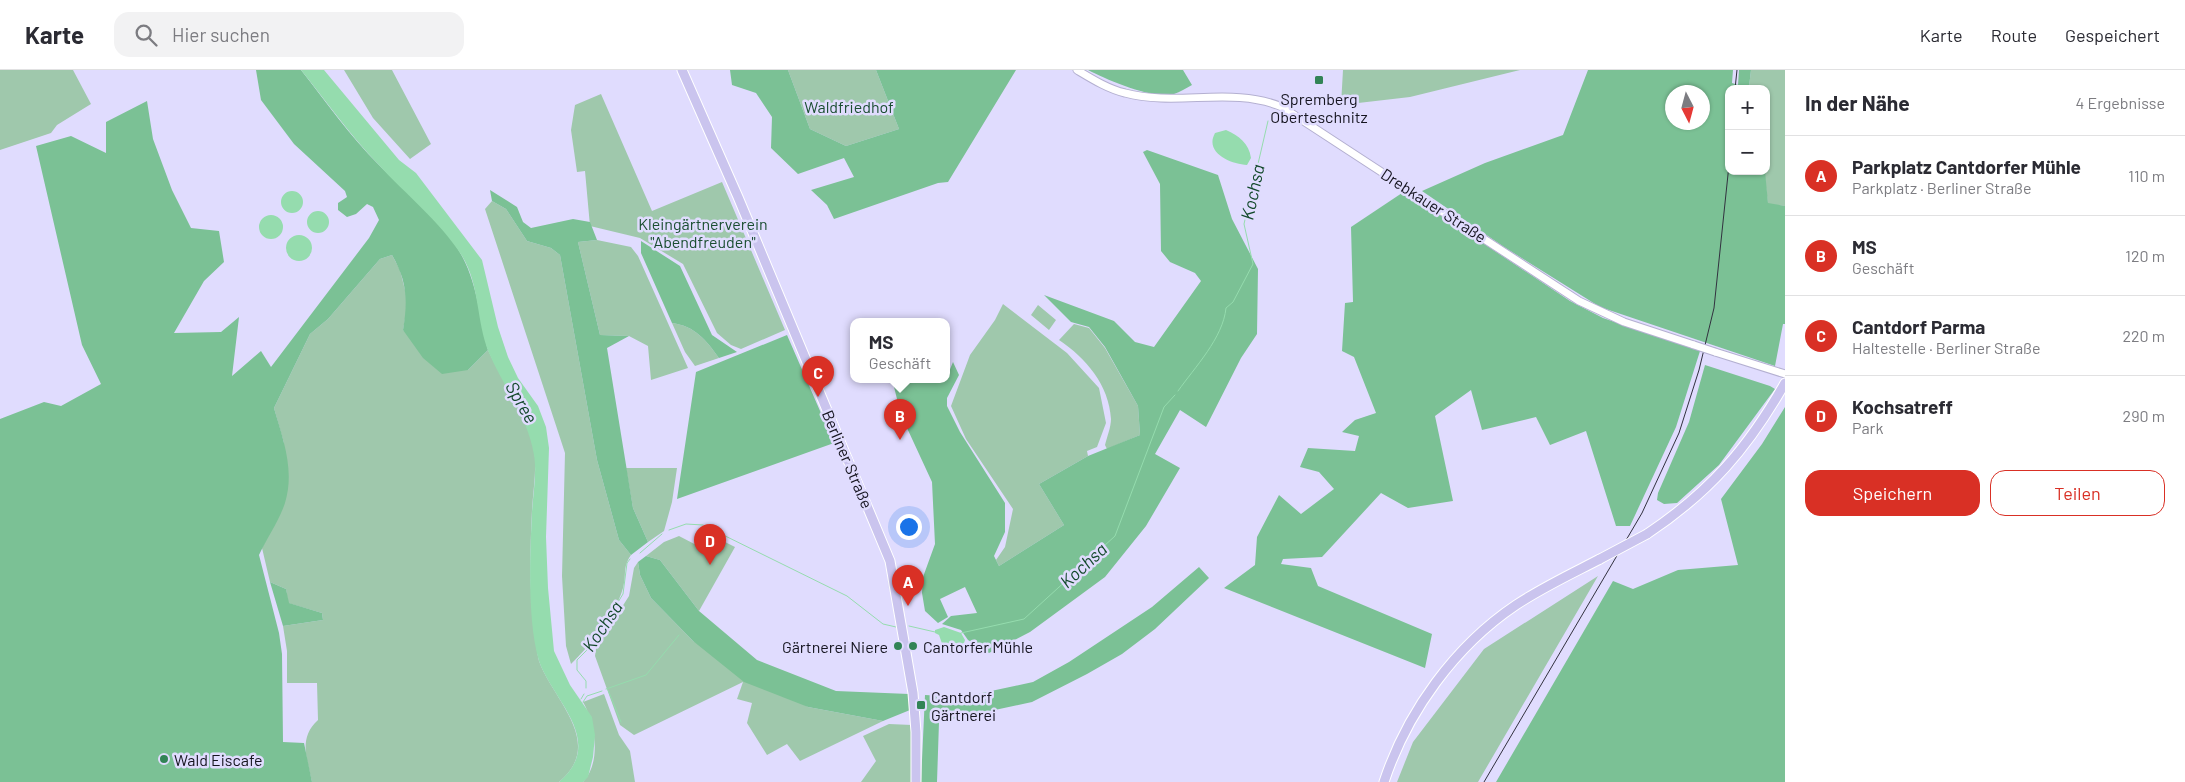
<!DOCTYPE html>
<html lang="de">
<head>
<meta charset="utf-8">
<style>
	body { margin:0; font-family:Barlow,sans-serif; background:#f2f2f3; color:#2b2b33 }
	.controls { position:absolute; right:15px; top:15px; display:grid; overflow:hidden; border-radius:10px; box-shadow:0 1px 4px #0004 }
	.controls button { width:45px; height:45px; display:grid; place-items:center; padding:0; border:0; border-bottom:1px solid #e1e1e2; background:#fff; color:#2b2b33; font:25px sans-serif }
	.compass { position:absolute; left:1665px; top:15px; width:45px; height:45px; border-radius:50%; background:#fff; box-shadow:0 1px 4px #0004; rotate:174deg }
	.you { position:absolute; left:908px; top:456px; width:18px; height:18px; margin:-12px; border:4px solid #fff; border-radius:50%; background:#1a73e8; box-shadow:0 0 0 8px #1a73e833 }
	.badge { display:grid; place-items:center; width:32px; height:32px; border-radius:50%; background:#d93025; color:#fff; font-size:16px; font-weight:700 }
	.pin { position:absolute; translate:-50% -41px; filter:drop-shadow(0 1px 2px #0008) }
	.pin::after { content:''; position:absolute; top:26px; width:18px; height:15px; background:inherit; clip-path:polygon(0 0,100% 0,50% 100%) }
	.popup { position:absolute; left:850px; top:248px; width:100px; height:65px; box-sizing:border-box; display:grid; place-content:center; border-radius:10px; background:#fff; filter:drop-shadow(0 1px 4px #0005); font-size:16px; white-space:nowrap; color:#7c7c81 }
	.popup b { font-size:19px; color:#2b2b33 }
	.popup::after { content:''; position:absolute; left:50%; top:100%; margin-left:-10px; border:10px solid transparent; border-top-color:#fff }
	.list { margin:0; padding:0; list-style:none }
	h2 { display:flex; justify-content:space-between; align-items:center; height:65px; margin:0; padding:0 20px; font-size:21px }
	h2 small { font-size:16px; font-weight:400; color:#7c7c81 }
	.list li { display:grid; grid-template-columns:32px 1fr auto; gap:15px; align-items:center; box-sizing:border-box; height:80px; padding:0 20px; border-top:1px solid #e1e1e2 }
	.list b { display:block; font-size:19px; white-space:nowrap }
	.list p { margin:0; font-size:16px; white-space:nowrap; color:#7c7c81 }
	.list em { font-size:16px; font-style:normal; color:#7c7c81 }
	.actions { display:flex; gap:10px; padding:15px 20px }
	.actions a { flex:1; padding:11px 0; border:1px solid #d93025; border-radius:15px; text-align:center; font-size:18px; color:#d93025 }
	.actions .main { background:#d93025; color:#fff }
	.icon { flex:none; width:28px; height:28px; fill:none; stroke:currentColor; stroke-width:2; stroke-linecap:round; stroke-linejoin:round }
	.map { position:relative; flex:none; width:1785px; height:712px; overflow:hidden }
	header { display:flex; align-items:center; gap:30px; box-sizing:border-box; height:70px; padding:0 25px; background:#fff; border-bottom:1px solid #e1e1e2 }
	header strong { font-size:24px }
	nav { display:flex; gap:28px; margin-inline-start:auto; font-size:18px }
	.search { width:350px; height:45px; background:#f2f2f3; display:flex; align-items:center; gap:12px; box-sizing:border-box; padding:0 18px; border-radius:15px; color:#7c7c81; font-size:19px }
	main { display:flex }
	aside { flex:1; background:#fff }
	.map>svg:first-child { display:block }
	.green { fill:#9fc8ac }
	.forest { fill:#7bc195; fill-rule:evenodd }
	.water { fill:#95dcae }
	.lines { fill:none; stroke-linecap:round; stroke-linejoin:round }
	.stream { stroke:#95dcae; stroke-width:1 }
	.minor-casing { stroke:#b4b0d1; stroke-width:9 }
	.major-casing { stroke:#fff; stroke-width:11 }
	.minor { stroke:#fff; stroke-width:7 }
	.major { stroke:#cac4ee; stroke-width:9 }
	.rail { stroke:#32313f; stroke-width:1 }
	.minor-bridge-casing { stroke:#b4b0d1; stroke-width:9; stroke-linecap:butt }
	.major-bridge-casing { stroke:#fff; stroke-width:11; stroke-linecap:butt }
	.minor-bridge { stroke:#fff; stroke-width:7 }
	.major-bridge { stroke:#cac4ee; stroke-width:9 }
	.poi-dot { fill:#328456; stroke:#e0dcfe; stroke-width:2 }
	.labels { text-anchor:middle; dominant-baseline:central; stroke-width:5; stroke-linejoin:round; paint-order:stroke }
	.poi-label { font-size:16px; fill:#15141f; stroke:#e0dcfe; text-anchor:start }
	.park-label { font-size:16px; fill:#1a4e31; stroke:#e0dcfe }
	.street-label { font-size:16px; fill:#15141f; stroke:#e0dcfe }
	.water-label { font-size:18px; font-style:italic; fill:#13492b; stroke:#e0dcfe }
</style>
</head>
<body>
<header>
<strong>Karte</strong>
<div class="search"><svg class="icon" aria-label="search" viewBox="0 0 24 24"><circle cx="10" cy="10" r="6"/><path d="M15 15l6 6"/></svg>Hier suchen</div>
<nav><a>Karte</a><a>Route</a><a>Gespeichert</a></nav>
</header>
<main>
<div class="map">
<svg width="1785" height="712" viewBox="0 0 1785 712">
	<rect width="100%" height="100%" fill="#e0dcfe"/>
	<path class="green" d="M 0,0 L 73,0 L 91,34 L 57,55 L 51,63 L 0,80 Z
		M 344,0 L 392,0 L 431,74 L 410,89 L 373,48 Z
		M 788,0 L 876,0 L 899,59 L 846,76 L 810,59 Z
		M 1343,0 L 1520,0 L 1410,27 L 1341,35 Z
		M 1751,0 L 1785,0 L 1785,136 L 1768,134 L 1764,101 L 1766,101 L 1766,19 L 1749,17 Z
		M 601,24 L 652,141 L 722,112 L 785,260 L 741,279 L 731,275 L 717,263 L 683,194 L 640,168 L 590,156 L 585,101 L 577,102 L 571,60 L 575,35 Z
		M 492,131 L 506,139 L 527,171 L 551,178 L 560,185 L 597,390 L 619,470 L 631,485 C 622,498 627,504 623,518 C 615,546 591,574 571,594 L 566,576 L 562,506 L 565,383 L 485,139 Z
		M 597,170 L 631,177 L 638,186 L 688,298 L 651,310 L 648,276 L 629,266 L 600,265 L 578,172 Z
		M 392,185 L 400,200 L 408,232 L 403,260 L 468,300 L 488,280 C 504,315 531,349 535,387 C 536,404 533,423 532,440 C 530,482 529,524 535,565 C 536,573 537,583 539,591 C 553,630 606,673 559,712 L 312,712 C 307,689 298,668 318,650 L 317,613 L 287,613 L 287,581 L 283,556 L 323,550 L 322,543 L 288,533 L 286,519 L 270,512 L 262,478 L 284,434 L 284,373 L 274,338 L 310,264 L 328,249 L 380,189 Z
		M 1003,234 L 1067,283 L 1099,318 L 1106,353 L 1097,377 L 1087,381 L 1088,386 L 1039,414 L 1064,455 L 999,496 L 996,490 L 1005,477 L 1013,439 L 966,369 L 951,336 L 970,285 L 995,250 Z
		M 1038,235 L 1056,250 L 1049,260 L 1031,245 Z
		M 672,253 C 695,256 706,270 719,288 L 695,296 L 685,282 Z
		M 1074,254 L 1089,258 L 1105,278 L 1138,336 L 1140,365 L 1107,379 L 1105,375 C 1107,367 1111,357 1111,349 C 1109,315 1086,288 1059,270 Z
		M 626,398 L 677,398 L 672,432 L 664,461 L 648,472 L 633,438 Z
		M 711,465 L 735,477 L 699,541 L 660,490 L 646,486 L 664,472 L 679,466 L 704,479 Z
		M 638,492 L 640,505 L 651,528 L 693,571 L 808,637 L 883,651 L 800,691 L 787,674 L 767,685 L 747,653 L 752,633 L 737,629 L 743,612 L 634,665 L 620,655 L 595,586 L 596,578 L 629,526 L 634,498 Z
		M 1598,506 L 1478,712 L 1397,712 L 1413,672 L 1484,579 Z
		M 604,624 L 619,665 L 630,681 L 635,712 L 583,712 C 602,692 595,653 583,632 Z
		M 889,654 L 912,655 L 913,693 L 911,712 L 861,712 L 876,691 L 863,666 Z"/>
	<path class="forest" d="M 256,0 L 301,0 C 326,32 350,66 379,95 C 407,124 444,151 463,188 C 478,217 480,250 488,280 L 468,300 L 442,304 L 423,288 L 403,260 C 408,230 407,211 392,185 L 380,189 L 328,249 L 310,264 L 274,338 C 283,369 295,400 285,433 C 279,451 267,468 259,485 L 279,563 L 282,584 L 283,672 L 304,673 L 312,712 L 0,712 L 0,349 L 44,332 L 61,336 L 101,314 L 82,275 L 36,76 L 71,66 L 106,83 L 106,52 L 147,31 L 153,69 L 172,120 L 191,158 L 219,161 L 224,192 L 204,211 L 174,263 L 221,262 L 239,247 L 232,306 L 261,281 L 271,297 L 369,168 L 379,150 L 373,137 L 367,134 L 356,144 L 347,147 L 338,140 L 338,133 L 347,127 L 345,121 L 294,74 L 261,30 Z
		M 730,0 L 788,0 L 810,59 L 846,76 L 899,59 L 876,0 L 1016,0 L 948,112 L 938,113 L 834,149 L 827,135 L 811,120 L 854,107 L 844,88 L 798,104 L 771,78 L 772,47 L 756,23 L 732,15 Z
		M 1088,0 L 1183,0 L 1192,15 C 1186,18 1180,22 1174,24 C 1154,30 1107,10 1088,0 Z
		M 1588,0 L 1733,0 L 1732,13 L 1738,15 L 1739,0 L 1751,0 L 1749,17 L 1755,19 L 1729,19 L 1729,101 L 1765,101 L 1768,133 L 1785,136 L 1785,254 L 1783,254 L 1775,296 L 1600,237 L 1504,177 L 1422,121 L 1485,93 L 1563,65 ZM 1672,22 L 1702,22 L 1702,52 L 1672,52 Z
		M 1147,80 L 1218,105 L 1232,149 L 1258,199 L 1257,264 L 1241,288 L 1206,357 L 1180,340 L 1155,384 L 1180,398 L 1146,456 L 1105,507 L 1030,562 L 989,583 L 968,570 L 961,560 L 942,554 L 951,546 L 977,543 L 965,517 L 940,529 L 948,547 L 938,553 L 925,541 L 922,523 L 923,507 L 935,474 L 932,412 L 901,345 L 892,309 L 946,309 L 953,292 L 959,305 L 947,328 L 947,336 L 960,362 L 1005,433 L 1005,462 L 994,486 L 999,496 L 1064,455 L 1039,414 L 1088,386 L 1140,365 L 1138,336 L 1105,277 L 1089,257 L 1071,252 L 1044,225 L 1114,251 L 1135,272 L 1154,277 L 1201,211 L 1195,203 L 1170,192 L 1161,181 L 1160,114 L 1143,82 Z
		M 490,120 L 517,137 L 523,152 L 531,158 L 573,149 L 590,152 L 597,170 L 578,172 L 600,265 L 629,266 L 607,278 L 633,438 L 648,472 L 631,485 L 619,470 L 597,390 L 560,185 L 551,178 L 527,171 L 506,139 L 492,131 Z
		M 1405,121 L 1570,231 L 1603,248 L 1700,281 L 1676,357 L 1630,456 L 1616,456 L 1586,361 L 1550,375 L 1536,347 L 1482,360 L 1471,320 L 1435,346 L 1453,431 L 1408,438 L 1381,423 L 1322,487 L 1283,489 L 1281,494 L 1311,498 L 1318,516 L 1432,564 L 1425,598 L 1224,518 L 1255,495 L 1257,467 L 1279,425 L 1301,444 L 1334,419 L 1319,402 L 1300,397 L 1308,378 L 1355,381 L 1359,366 L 1342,362 L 1355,350 L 1376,343 L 1354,287 L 1342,281 L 1345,233 L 1353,232 L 1351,157 Z
		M 641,171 L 680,196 L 712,265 L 737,282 L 719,288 C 706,270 695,256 672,253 L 641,183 Z
		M 787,265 L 834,373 L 677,429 L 696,302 Z
		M 1705,295 L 1770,316 L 1775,319 L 1719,395 L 1677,433 L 1664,434 L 1657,430 L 1658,423 L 1689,352 Z
		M 1785,337 L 1785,712 L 1496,712 L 1613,511 L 1633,519 L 1678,500 L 1738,495 L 1721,429 L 1762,374 Z
		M 646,486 L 660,490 L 699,541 L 757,590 L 836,621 L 909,624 L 910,640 L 883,651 L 808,637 L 744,612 L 693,571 L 651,528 L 640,505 L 638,492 Z
		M 1199,497 L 1209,508 L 1155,559 L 1122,584 L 1087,604 L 1032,632 L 939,652 L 937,712 L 921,712 L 925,625 L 963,627 L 1033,612 L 1069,592 L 1152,537 Z
		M 270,512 L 286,519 L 289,533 L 322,543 L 323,550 L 283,556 Z"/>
	<path class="water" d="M 301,0 L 324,0 L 399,90 L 416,103 L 482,190 L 498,257 L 508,287 L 518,308 L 538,336 L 546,357 L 549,378 L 546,467 L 548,518 L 554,581 L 570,615 L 592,647 L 595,665 L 593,687 L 588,707 L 583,712 L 559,712 C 607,671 552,630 539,591 C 527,551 530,484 532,442 C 533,424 537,403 534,385 C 528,347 504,318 489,283 C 476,251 480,215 462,186 C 439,150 406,125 378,94 C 350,65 326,31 301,0 Z
		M 1226,60 C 1239,66 1249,73 1251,88 L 1247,95 C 1231,94 1204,83 1215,63 Z
		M281 132a11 11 0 1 1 22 0a11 11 0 1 1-22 0Z
		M307 152a11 11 0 1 1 22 0a11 11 0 1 1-22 0Z
		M259 157a12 12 0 1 1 24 0a12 12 0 1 1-24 0Z
		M286 178a13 13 0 1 1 26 0a13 13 0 1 1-26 0Z
		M 944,557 L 961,563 L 965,570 L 961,583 L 946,585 L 939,565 L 935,563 L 935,560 Z"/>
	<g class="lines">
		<path class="stream" d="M 1178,321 C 1195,297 1223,268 1226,238 L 1233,232 L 1253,194 L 1244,154 L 1268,51
			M 707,457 L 847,526 L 883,554 L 896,557
			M 669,460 L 686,454 L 703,455
			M 640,483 L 662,464
			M 909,556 L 935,562
			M 961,563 L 1024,549 L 1115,466 L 1164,337 L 1175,325
			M 586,618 L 586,611 L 577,600 L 577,590 L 591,576 L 623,524 L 627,493 L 630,489
			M 606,619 L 646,605 L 679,565
			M 608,620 L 621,652
			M 581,629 L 584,624
			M 583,632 L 587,626 L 602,621"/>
		<g class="minor-casing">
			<path id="minor" d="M 1077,0 C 1092,9 1108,19 1125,23 C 1177,37 1232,16 1282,37 L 1579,231 L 1624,252 L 1694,275
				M 1715,282 L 1785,304"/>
		</g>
		<g class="major-casing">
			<path id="major" d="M 682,0 L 738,127 L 890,491 L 913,623 L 916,662 L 916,712
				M 1647,464 C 1710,422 1748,378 1785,313
				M 1384,712 C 1407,642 1455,576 1516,535 C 1543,517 1571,504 1600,489"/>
		</g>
		<use href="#minor" class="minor"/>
		<use href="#major" class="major"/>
		<path class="rail" d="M 1735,19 L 1737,0
			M 1484,712 L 1642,443 L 1679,363 L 1699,300 L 1714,238 L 1729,95"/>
		<g class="minor-bridge-casing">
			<path id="minor-bridge" d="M 1694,275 L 1715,282"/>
		</g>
		<g class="major-bridge-casing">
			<path id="major-bridge" d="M 1600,489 L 1647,464"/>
		</g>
		<use href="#minor-bridge" class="minor-bridge"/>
		<use href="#major-bridge" class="major-bridge"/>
	</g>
	<g class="poi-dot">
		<rect x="1314" y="5" width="10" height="10" rx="2.5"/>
		<circle cx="898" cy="576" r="5"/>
		<circle cx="913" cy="576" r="5"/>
		<rect x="916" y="630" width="10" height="10" rx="2.5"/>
		<circle cx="164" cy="689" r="5"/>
	</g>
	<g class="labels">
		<g class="poi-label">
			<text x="1319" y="28" text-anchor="middle">Spremberg<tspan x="1319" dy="18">Oberteschnitz</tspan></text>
			<text x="888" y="576" text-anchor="end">Gärtnerei Niere</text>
			<text x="923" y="576">Cantorfer Mühle</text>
			<text x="931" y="626">Cantdorf<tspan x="931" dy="18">Gärtnerei</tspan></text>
			<text x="174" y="689">Wald Eiscafe</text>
		</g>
		<g class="park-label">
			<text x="849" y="36">Waldfriedhof</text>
			<text x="703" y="153">Kleingärtnerverein<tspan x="703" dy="18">"Abendfreuden"</tspan></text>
		</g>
		<g class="street-label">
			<text transform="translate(1434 135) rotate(33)">Drebkauer Straße</text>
			<text transform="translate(848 389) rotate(67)">Berliner Straße</text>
		</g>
		<g class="water-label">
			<text transform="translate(1252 122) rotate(-78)">Kochsa</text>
			<text transform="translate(522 332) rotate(60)">Spree</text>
			<text transform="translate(1083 495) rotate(-43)">Kochsa</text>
			<text transform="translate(602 556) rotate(-56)">Kochsa</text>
		</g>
	</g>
</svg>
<div class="controls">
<button>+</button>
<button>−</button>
</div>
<svg class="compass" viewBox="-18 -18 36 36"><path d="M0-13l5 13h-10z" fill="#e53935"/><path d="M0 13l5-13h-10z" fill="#7c7c81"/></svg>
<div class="you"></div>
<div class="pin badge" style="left:908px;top:536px">A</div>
<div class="pin badge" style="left:900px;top:370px">B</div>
<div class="popup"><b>MS</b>Geschäft</div>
<div class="pin badge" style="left:818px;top:327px">C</div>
<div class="pin badge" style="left:710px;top:495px">D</div>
</div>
<aside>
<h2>In der Nähe<small>4 Ergebnisse</small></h2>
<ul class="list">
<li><span class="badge">A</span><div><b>Parkplatz Cantdorfer Mühle</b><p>Parkplatz · Berliner Straße</p></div><em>110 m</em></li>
<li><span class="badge">B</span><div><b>MS</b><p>Geschäft</p></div><em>120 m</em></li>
<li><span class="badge">C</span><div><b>Cantdorf Parma</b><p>Haltestelle · Berliner Straße</p></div><em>220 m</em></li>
<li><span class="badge">D</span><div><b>Kochsatreff</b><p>Park</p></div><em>290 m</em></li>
</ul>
<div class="actions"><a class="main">Speichern</a><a>Teilen</a></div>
</aside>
</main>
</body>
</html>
